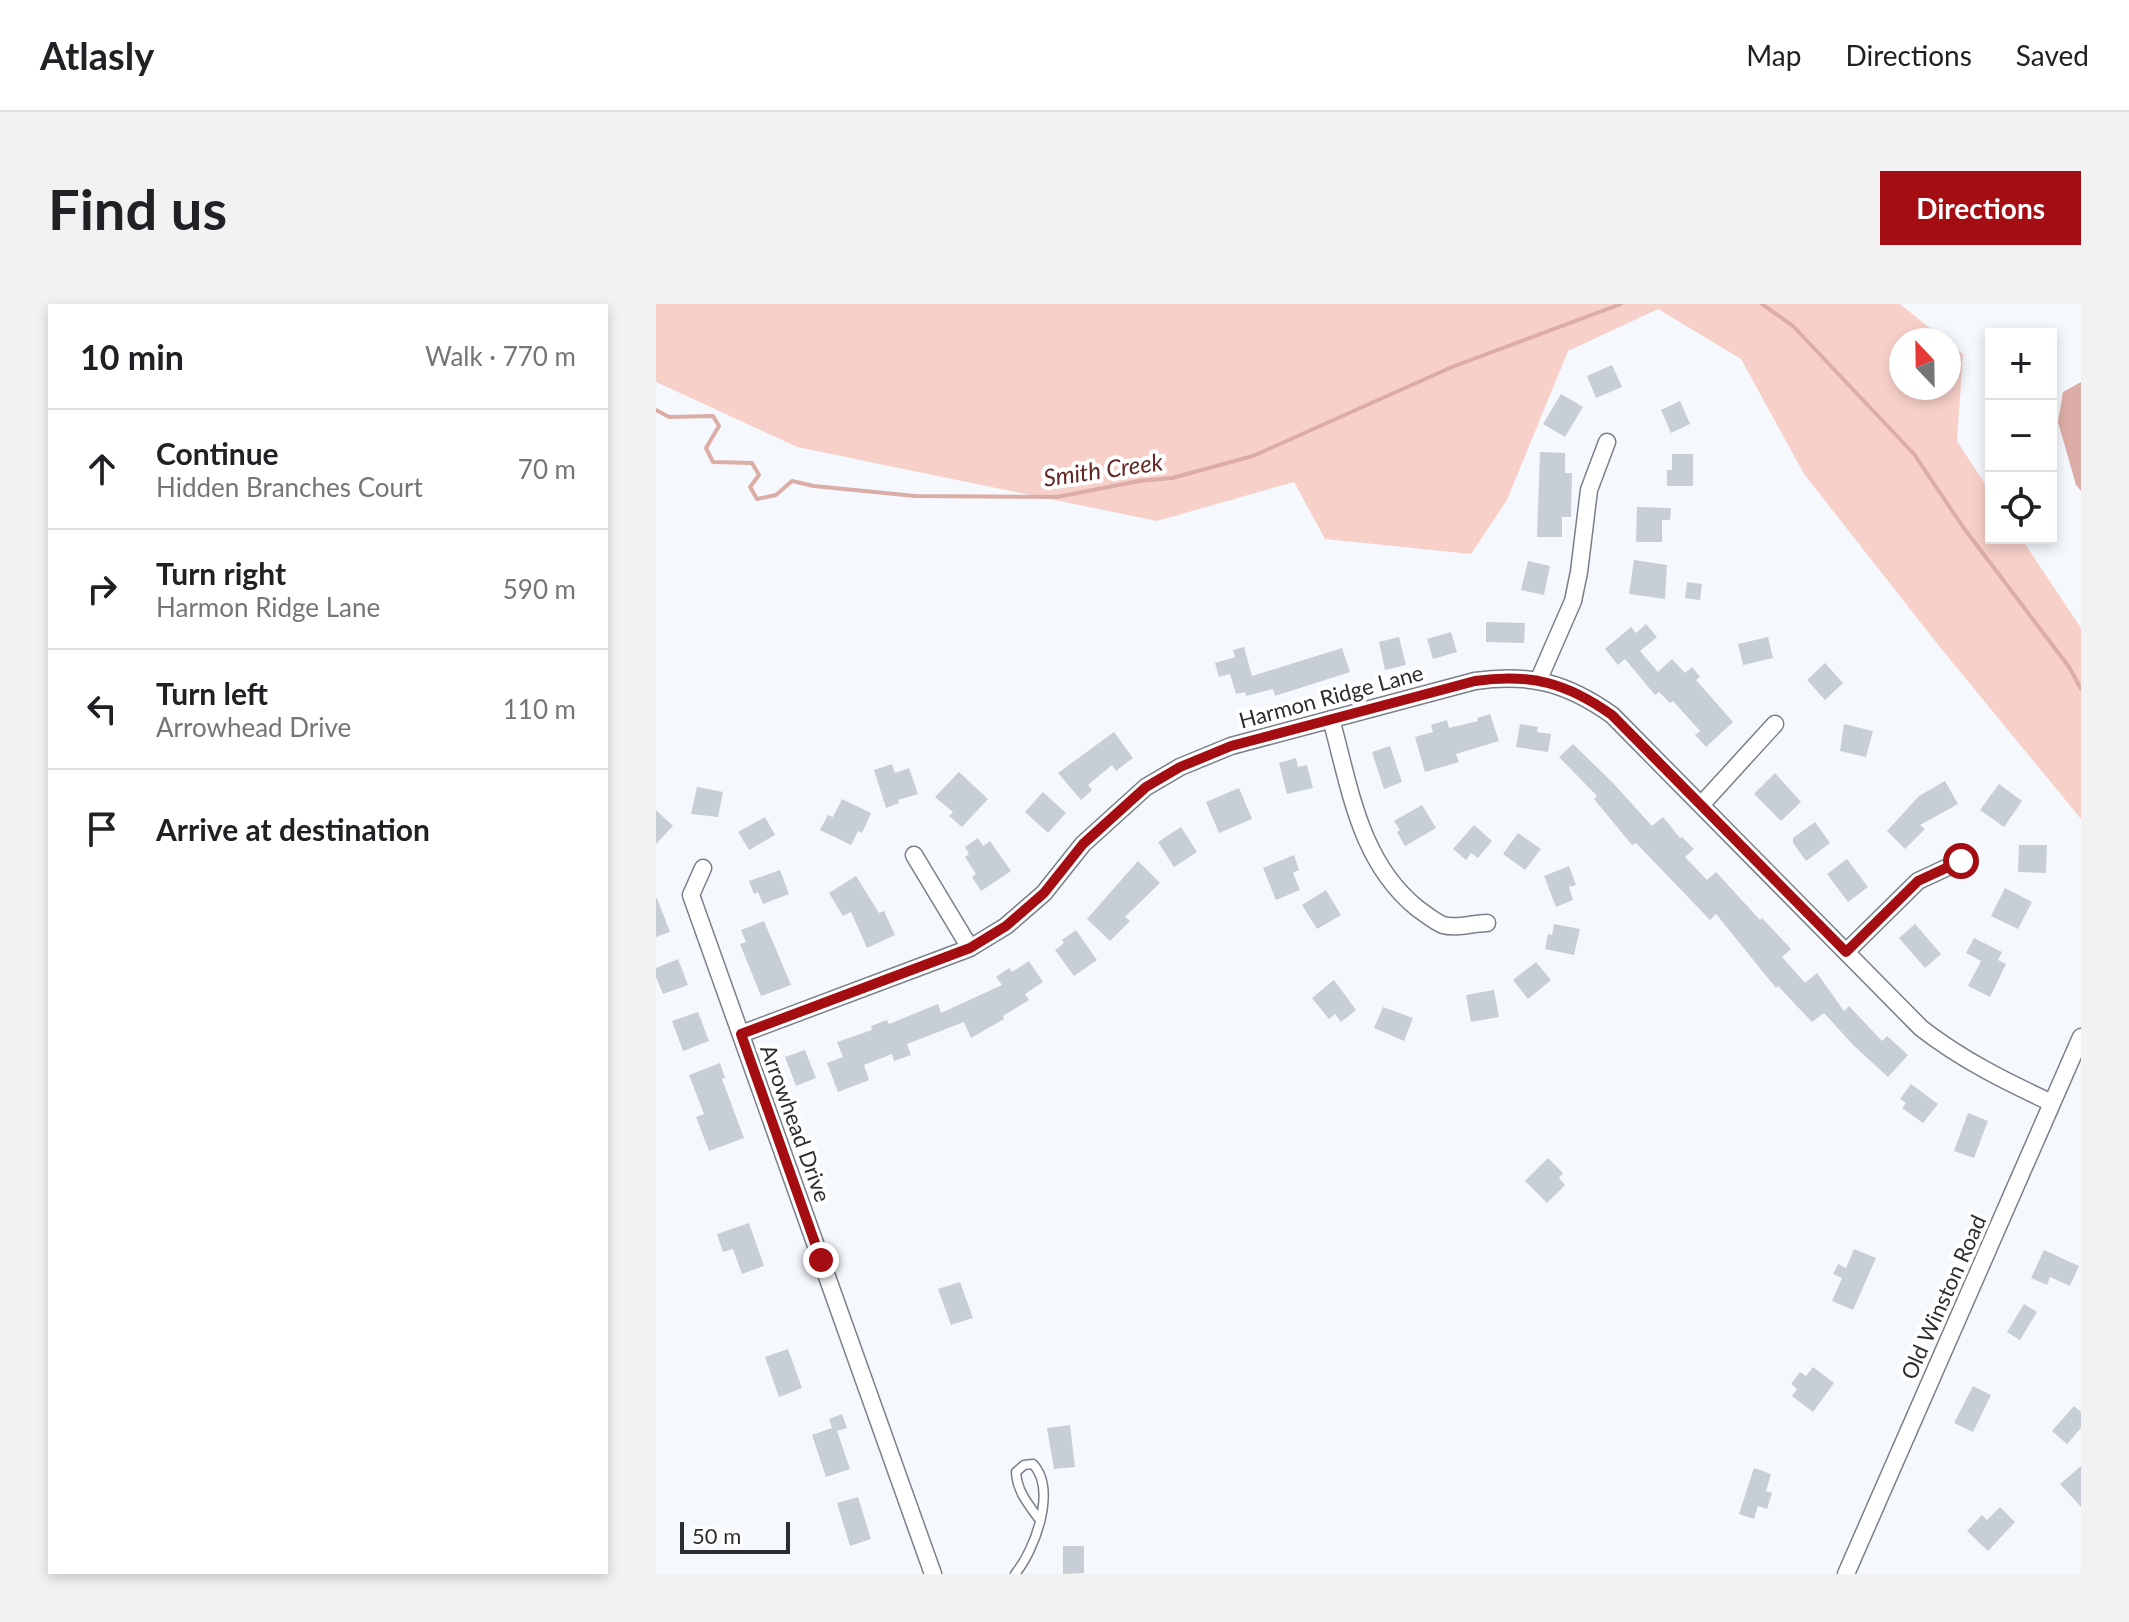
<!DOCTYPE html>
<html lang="en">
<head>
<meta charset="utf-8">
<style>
	body { margin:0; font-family:Lato,sans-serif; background:#f2f2f2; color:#202124 }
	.controls { position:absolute; right:24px; top:24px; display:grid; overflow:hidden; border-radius:0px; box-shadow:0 4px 12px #0003 }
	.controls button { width:72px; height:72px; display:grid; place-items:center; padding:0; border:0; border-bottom:2px solid #e0e0e0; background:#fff; color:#202124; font:40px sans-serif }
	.compass { position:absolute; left:1233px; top:24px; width:72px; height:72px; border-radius:50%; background:#fff; box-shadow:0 4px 12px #0003; rotate:338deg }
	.scale { position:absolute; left:24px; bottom:20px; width:110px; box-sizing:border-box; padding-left:8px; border:4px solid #2b2d30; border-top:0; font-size:22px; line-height:28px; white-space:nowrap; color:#2b2d30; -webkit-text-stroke:6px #fff; paint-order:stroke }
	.stop { position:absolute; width:24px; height:24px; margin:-18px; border:6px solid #a40d12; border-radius:50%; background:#fff }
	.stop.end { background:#a40d12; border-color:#fff; box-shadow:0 2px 8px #0008 }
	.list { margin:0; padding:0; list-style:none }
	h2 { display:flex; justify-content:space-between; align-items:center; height:104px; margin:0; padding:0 32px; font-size:34px }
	h2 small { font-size:26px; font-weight:400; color:#757577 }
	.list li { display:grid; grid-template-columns:52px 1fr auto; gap:24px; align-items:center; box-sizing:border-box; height:120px; padding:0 32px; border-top:2px solid #e0e0e0 }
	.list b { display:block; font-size:30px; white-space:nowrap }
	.list p { margin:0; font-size:26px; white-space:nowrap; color:#757577 }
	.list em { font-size:26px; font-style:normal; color:#757577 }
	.icon { flex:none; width:44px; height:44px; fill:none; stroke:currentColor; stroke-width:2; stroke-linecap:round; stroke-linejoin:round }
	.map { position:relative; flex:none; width:1425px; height:1270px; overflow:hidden; border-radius:0px }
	header { display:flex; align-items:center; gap:48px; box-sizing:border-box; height:112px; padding:0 40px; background:#fff; border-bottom:2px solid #e0e0e0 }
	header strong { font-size:38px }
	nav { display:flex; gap:44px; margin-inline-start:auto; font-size:28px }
	.intro { display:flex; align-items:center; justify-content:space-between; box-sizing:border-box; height:192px; padding:0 48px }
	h1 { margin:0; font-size:56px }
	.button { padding:20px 36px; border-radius:0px; background:#a40d12; color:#fff; font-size:28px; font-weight:700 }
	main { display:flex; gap:48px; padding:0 48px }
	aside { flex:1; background:#fff; border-radius:0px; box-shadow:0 4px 12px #0003 }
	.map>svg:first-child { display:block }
	.green { fill:#f8d0ca }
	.water { fill:#dcada6 }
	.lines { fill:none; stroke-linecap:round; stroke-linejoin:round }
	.stream { stroke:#dcada6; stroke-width:4 }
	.building { fill:#c7ced6 }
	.service-casing { stroke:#798087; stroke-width:11 }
	.minor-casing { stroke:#798087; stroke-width:19 }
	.service { stroke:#fff; stroke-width:8 }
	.minor { stroke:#fff; stroke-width:16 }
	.route { stroke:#a40d12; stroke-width:10 }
	.labels { text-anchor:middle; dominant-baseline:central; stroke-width:8; stroke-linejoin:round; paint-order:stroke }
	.street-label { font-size:22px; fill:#2b2d30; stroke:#fff }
	.water-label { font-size:24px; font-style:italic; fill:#622722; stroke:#fff }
</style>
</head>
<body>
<header>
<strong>Atlasly</strong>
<nav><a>Map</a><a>Directions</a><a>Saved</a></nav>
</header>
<div class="intro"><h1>Find us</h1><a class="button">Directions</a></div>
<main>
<aside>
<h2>10 min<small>Walk · 770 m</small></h2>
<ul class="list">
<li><svg class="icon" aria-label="ahead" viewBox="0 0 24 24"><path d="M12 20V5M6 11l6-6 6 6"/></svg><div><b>Continue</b><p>Hidden Branches Court</p></div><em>70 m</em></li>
<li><svg class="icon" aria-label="right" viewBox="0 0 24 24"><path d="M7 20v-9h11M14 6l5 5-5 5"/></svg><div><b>Turn right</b><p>Harmon Ridge Lane</p></div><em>590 m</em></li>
<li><svg class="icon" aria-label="left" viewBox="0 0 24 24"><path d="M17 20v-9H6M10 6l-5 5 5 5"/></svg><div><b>Turn left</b><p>Arrowhead Drive</p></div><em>110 m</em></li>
<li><svg class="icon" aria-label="arrive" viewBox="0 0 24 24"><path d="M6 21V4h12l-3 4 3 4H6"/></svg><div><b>Arrive at destination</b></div></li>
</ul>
</aside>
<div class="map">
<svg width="1425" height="1270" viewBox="0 0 1425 1270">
	<rect width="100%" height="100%" fill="#f5f9fe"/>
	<path class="green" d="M 0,0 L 1244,0 L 1289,36 L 1245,36 L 1245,84 L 1293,84 L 1293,39 L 1307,50 L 1301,137 L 1335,189 L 1335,234 L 1365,234 L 1425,324 L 1425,515 L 1283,342 L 1148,170 L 1085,55 L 1002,5 L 912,47 L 851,196 L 815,250 L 669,235 L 638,178 L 501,217 L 141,143 L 0,78 Z"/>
	<path class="water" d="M 1425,78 L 1425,187 L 1420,181 L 1402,118 L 1407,88 Z"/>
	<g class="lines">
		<path class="stream" d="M 1106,0 L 1137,22 L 1258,150 L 1307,223 L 1413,363 L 1425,385
			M 0,106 L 13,113 L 57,112 L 63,122 L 50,144 L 57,158 L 96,159 L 103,171 L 94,183 L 101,195 L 120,191 L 136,177 L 158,182 L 259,192 L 401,193 L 483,177 L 516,174 L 597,152 L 796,63 L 965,0"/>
	</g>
	<path class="building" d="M 956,61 L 966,83 L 940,94 L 931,72 Z
		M 905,90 L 927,103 L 909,133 L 887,120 Z
		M 1024,97 L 1034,120 L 1015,129 L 1005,106 Z
		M 884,148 L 909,149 L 909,169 L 916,169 L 915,213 L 906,213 L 906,233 L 881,233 Z
		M 1016,150 L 1037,150 L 1037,182 L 1011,182 L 1011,166 L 1016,166 Z
		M 981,203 L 1015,204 L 1014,216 L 1006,216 L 1006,238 L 980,238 Z
		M 978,256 L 1011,261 L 1009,295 L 973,290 Z
		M 872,257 L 894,262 L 888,291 L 865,286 Z
		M 1031,278 L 1046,280 L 1044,296 L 1029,294 Z
		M 830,318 L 869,319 L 868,339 L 830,338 Z
		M 990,320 L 1001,333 L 984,347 L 1002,368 L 1016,355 L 1029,369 L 1036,363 L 1044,373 L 1040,376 L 1077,418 L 1050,443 L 1039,431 L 1044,427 L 1017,397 L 1014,399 L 1003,388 L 999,391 L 969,355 L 962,361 L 949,345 L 975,323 L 980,329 Z
		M 795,328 L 801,348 L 777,355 L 771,335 Z
		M 743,333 L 750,361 L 729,366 L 723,338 Z
		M 1112,333 L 1117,354 L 1087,361 L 1082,340 Z
		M 588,343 L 596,372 L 686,344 L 694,368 L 619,392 L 617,385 L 590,392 L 589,388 L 580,390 L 574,370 L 563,373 L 559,359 L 579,353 L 577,346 Z
		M 1169,359 L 1187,379 L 1169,396 L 1151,376 Z
		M 834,410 L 843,437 L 800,450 L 803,458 L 769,468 L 759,433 L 777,428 L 775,421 L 791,416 L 793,424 L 822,417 L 821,414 Z
		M 864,420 L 882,423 L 881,428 L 895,430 L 892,448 L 860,443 Z
		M 1188,420 L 1217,427 L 1210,453 L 1184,447 Z
		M 458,428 L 477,454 L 460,467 L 456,461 L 432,481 L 436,486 L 425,496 L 402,469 Z
		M 917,440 L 957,479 L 996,522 L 1007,513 L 1024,534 L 1026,533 L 1038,545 L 1029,553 L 1051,576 L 1060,568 L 1104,616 L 1106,614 L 1135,645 L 1126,653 L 1149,679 L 1161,669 L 1188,707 L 1193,702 L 1226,737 L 1231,732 L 1252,751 L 1232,773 L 1198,742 L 1168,709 L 1156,718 L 1122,682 L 1120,684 L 1060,610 L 1054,616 L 980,539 L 976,541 L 938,495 L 941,492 L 903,453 Z
		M 734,442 L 746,478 L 728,485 L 716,448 Z
		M 640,454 L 642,463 L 651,461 L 657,484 L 631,490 L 623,459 Z
		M 236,460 L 239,469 L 253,464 L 262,490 L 242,496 L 243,499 L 230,504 L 218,466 Z
		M 303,468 L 332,495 L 306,523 L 293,512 L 297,508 L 279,493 Z
		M 1119,469 L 1145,498 L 1125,517 L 1098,490 Z
		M 1289,477 L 1302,500 L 1264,521 L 1269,525 L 1249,545 L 1231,527 L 1263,492 Z
		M 1343,480 L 1366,497 L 1348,523 L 1324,506 Z
		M 41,483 L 67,488 L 62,513 L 35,510 Z
		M 583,484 L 596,515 L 563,529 L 550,498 Z
		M 387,488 L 410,509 L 392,529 L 369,508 Z
		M 186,495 L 215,509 L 206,529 L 202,527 L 195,541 L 164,526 L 172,511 L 177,513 Z
		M 766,501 L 780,524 L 749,542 L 741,528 L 744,526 L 738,517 Z
		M 0,506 L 17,522 L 0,540 Z
		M 109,513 L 119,531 L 93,546 L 82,528 Z
		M 1159,518 L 1174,539 L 1150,557 L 1137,539 L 1137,534 Z
		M 818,521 L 836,537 L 822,554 L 815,549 L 810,556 L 797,545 Z
		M 525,523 L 541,548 L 518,563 L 502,538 Z
		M 862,529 L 885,545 L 869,566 L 847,550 Z
		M 322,534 L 327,542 L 334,537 L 355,567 L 325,587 L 316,573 L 320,570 L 309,553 L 313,550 L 309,543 Z
		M 1363,541 L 1391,541 L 1390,569 L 1362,568 Z
		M 638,551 L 643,566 L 637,569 L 644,586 L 620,596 L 607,564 Z
		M 1191,555 L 1212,583 L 1192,598 L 1171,570 Z
		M 482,557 L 504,579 L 469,613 L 474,617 L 454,637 L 431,615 Z
		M 913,562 L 920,581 L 913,583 L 917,596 L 900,603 L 888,572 Z
		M 124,566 L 133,590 L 107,600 L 102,588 L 98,590 L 93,577 Z
		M 200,572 L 223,609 L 228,607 L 239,631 L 211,644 L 195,608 L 187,612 L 173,589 Z
		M 1349,584 L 1376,598 L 1362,625 L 1335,612 Z
		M 670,586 L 685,611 L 661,625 L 646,601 Z
		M 1,594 L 14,628 L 0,633 L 0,595 Z
		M 108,617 L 135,681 L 105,692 L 84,640 L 90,638 L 85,626 Z
		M 898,620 L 924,625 L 918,651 L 889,645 L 892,630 L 896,631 Z
		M 1259,620 L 1285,650 L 1269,664 L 1243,634 Z
		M 420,626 L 441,656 L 418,672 L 399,646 L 408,639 L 406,636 Z
		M 1318,634 L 1346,648 L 1342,656 L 1350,660 L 1334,693 L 1312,682 L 1325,657 L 1310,649 Z
		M 22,655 L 32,681 L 7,690 L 0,673 L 0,664 Z
		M 373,657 L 387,678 L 369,690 L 373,696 L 347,712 L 348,715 L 315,734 L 308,718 L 251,740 L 255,751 L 238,757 L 236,750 L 208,761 L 213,776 L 182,788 L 171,759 L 187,753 L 181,738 L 216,726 L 215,722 L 231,716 L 233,720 L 282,700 L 285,709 L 346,681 L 340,673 L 353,664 L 356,668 Z
		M 880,658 L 895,676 L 872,695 L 857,676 Z
		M 678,676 L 700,706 L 685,718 L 679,710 L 673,715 L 656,694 Z
		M 838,686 L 843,713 L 815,718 L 810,691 Z
		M 727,703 L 757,714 L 748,737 L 718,724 Z
		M 42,708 L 53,737 L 27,747 L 16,717 Z
		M 149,746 L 160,774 L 140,782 L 129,753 Z
		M 64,759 L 69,774 L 66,775 L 88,834 L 53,847 L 40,813 L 48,810 L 33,771 Z
		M 1255,780 L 1282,800 L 1267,819 L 1246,804 L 1250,799 L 1244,795 Z
		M 1312,809 L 1332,817 L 1318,854 L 1298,847 Z
		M 892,854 L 907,869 L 903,874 L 909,881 L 891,899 L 869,877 Z
		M 93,919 L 108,962 L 86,970 L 77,945 L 67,948 L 61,930 Z
		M 1198,945 L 1220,954 L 1197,1006 L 1176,997 L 1186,974 L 1177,970 L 1182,960 L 1190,964 Z
		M 1388,946 L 1423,962 L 1414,982 L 1394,973 L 1391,981 L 1375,974 Z
		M 304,978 L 317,1014 L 295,1021 L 282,985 Z
		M 1368,1000 L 1381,1008 L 1364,1036 L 1351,1028 Z
		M 132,1045 L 146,1084 L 123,1093 L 109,1053 Z
		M 1157,1063 L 1178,1079 L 1157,1108 L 1136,1092 L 1141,1085 L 1135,1080 L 1144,1068 L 1150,1072 Z
		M 1317,1082 L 1335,1091 L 1317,1128 L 1298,1119 Z
		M 1418,1102 L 1425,1108 L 1425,1124 L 1411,1140 L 1396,1127 Z
		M 186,1110 L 191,1124 L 181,1127 L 194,1165 L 170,1173 L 156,1131 L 176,1124 L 173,1115 Z
		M 414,1121 L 419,1163 L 398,1165 L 391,1124 Z
		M 1425,1162 L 1425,1203 L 1404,1180 Z
		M 1098,1164 L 1115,1170 L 1110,1187 L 1116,1189 L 1111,1205 L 1102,1202 L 1098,1215 L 1083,1210 Z
		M 202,1193 L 215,1235 L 194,1242 L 181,1199 Z
		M 1344,1203 L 1359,1218 L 1332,1247 L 1311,1227 L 1326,1211 L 1331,1216 Z
		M 407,1242 L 428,1242 L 428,1269 L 407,1270 Z"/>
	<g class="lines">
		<g class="service-casing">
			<path id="service" d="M 359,1270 C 379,1246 401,1186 377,1160 L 368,1161 L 360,1168 C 361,1187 372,1200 383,1215"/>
		</g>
		<g class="minor-casing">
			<path id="minor" d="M 883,375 L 917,297 L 923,268 L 933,186 L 951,138
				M 675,415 C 694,483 703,557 761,604 C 768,609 779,618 787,621 C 799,625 818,619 831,619
				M 1045,501 L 1119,420
				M 258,551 L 314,644
				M 47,564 L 35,591 L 277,1270
				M 1190,648 L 1262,577 L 1305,557
				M 85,730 L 314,644 L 350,622 L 388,589 L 427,540 L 490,483 L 524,463 L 575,442 L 819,377 C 874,369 911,379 956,411 L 1265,724 C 1306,756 1349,777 1396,799
				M 1190,1270 L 1425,733"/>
		</g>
		<use href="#service" class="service"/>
		<use href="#minor" class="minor"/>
	</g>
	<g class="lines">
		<path class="route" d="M 165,956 L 85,730 L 314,644 L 350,622 L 388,589 L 427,540 L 490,483 L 524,463 L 575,442 L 819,377 C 875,369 911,379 956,411 L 1190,648 L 1262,577 L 1305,557"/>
	</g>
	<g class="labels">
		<g class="street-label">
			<text transform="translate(675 392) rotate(-15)">Harmon Ridge Lane</text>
			<text transform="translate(140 819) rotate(70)">Arrowhead Drive</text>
			<text transform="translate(1287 993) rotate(-66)">Old Winston Road</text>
		</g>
		<g class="water-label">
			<text transform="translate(447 165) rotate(-8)">Smith Creek</text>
		</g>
	</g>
</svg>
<div class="controls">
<button>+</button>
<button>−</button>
<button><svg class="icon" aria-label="locate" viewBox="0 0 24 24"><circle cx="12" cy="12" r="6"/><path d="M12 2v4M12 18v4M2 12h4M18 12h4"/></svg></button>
</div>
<svg class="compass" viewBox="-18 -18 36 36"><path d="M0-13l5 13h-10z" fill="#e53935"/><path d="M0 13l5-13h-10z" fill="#757577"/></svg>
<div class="scale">50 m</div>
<div class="stop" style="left:1305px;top:557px"></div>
<div class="stop end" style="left:165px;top:956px"></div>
</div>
</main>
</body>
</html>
